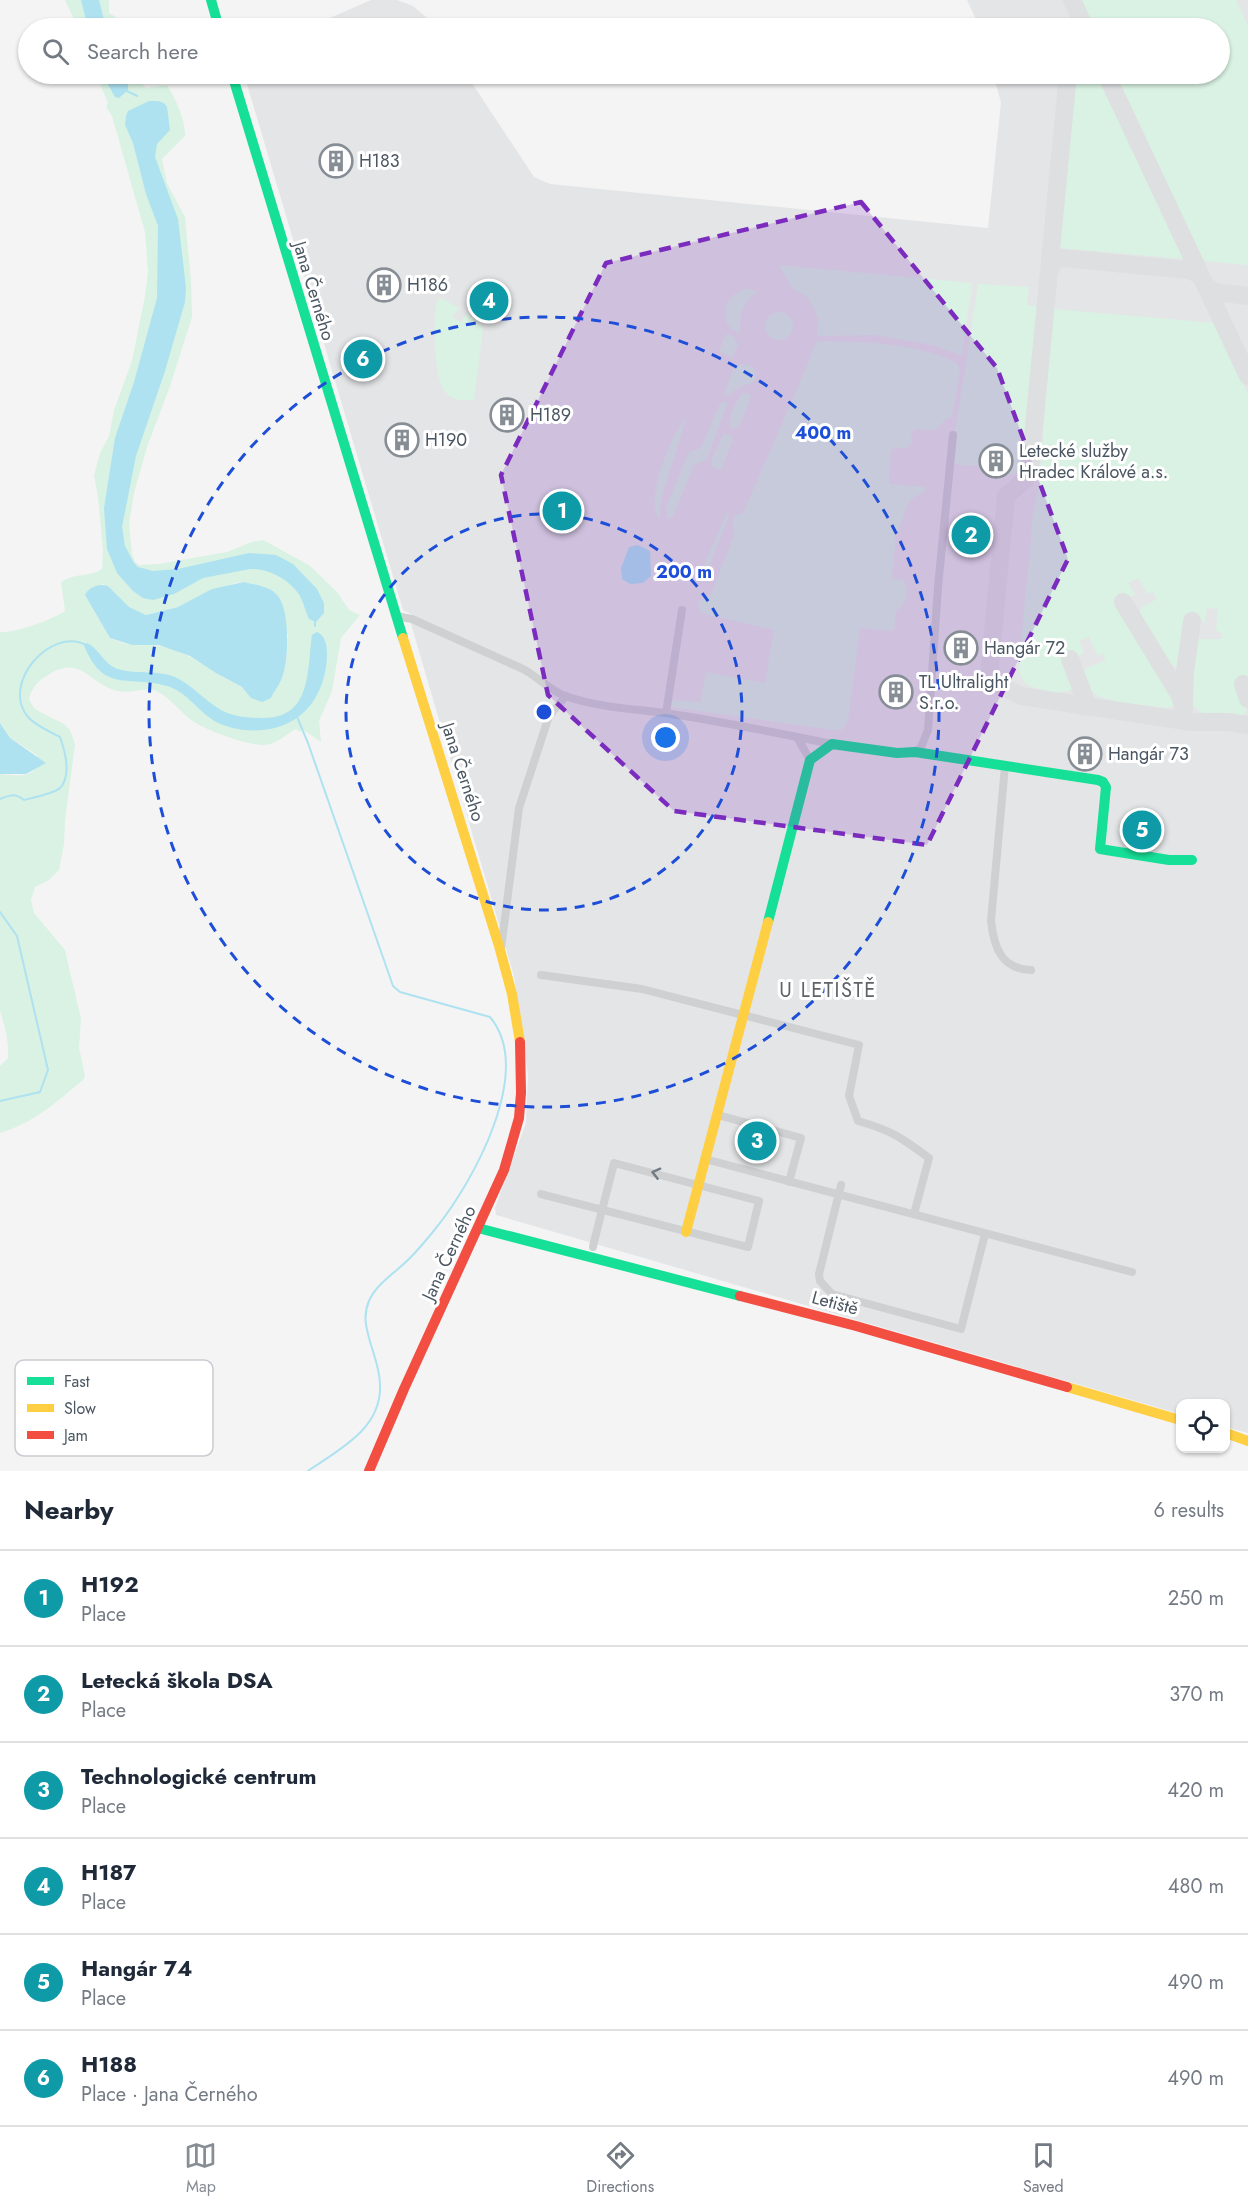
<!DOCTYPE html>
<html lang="en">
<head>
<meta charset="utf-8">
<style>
	body { margin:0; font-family:Jost,sans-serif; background:#f6f6f7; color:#1f2937 }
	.controls { position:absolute; right:18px; bottom:18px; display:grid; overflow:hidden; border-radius:12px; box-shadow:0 2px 4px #0004 }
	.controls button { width:54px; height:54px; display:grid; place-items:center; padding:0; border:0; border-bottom:2px solid #e0e1e3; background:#fff; color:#1f2937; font:30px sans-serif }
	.you { position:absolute; left:666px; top:738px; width:21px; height:21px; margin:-15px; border:4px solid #fff; border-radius:50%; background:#1a73e8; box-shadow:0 0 0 9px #1a73e833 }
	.badge { display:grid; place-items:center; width:39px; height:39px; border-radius:50%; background:#868d94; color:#fff; font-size:20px; font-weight:700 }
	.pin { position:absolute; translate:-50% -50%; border:3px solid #fff; box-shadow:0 2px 6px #0006 }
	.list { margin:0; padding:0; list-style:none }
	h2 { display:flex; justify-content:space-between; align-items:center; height:78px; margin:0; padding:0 24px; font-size:26px }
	h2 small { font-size:20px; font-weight:400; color:#747a83 }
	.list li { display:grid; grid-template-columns:39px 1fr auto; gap:18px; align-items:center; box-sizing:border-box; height:96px; padding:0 24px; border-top:2px solid #e0e1e3 }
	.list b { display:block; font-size:22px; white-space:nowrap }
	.list p { margin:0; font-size:20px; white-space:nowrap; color:#747a83 }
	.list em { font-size:20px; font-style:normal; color:#747a83 }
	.icon { flex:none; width:33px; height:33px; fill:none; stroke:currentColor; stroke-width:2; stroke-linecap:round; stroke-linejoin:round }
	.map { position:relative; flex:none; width:1248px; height:1471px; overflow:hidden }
	.search { position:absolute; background:#fff; box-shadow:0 2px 4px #0004; left:18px; right:18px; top:18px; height:66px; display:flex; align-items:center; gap:15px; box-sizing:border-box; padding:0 21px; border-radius:33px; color:#747a83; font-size:22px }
	.sheet { height:654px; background:#fff }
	nav { display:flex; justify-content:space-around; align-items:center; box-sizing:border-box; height:84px; border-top:2px solid #e0e1e3; background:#fff; font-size:16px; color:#747a83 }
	nav a { display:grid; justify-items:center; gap:3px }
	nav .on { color:#868d94 }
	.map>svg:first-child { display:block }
	.airport { fill:#e4e5e7 }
	.green { fill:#d9f2e3; fill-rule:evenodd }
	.water { fill:#aee2f0 }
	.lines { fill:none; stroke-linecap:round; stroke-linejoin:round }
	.stream { stroke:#aee2f0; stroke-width:2 }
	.taxiway { stroke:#dedfe0; stroke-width:18 }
	.street { stroke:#ced0d2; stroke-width:8 }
	.fast { stroke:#16e098; stroke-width:10 }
	.slow { stroke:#ffcf43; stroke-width:10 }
	.jam { stroke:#f24e42; stroke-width:10 }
	.oneway { stroke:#727b83 }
	.marked { fill:#7b2cbf; fill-opacity:0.2; stroke:#7b2cbf; stroke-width:4.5; stroke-dasharray:12 8; stroke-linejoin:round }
	.ring { fill:none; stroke:#1d4ed8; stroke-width:3; stroke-dasharray:10 8 }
	.labels { text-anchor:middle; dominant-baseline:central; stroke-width:6; stroke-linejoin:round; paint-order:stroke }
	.poi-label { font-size:18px; fill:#4a5661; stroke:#fff; text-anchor:start }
	.street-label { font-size:18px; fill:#4a5661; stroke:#fff }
	.neighbourhood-label { font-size:20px; letter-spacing:1.5px; fill:#5f6368; stroke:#fff }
	.key { fill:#fff; stroke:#c9ccd0; stroke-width:1.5 }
	.key-label { font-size:16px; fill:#4a5661 }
	.centre { fill:#1d4ed8; stroke:#fff; stroke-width:3 }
	.ring-label { font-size:18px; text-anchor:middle; font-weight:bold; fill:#1d4ed8; stroke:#fff; stroke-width:6; stroke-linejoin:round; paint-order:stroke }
</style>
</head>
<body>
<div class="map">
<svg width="1248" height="1471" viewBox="0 0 1248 1471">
	<rect width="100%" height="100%" fill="#f4f4f4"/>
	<path class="airport" d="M 371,0 L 397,0 L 413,6 L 432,22 L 437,28 L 307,28 Z
		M 967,0 L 1248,0 L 1248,1433 L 1226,1427 L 1226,1404 L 1180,1404 L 1180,1414 L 496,1215 L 495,1208 L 526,1123 L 528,1075 L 514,976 L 411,624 L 413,615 L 403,610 L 244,74 L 466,74 L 534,177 L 550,184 L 988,228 L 1001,102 L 993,74 L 1220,74 L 1220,28 L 980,28 Z"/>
	<path class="green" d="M 65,0 L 109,0 L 109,13 L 116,17 L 114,21 L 116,28 L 78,28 Z
		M 1081,0 L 1236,0 L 1248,26 L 1248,265 L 1204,261 L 1115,74 L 1220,74 L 1220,28 L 1094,28 Z
		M 96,74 L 136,74 L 142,84 L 146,88 L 167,85 C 176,100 185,118 185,136 L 162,159 L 167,183 L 185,217 L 191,280 L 192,317 L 169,389 L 147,447 L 134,493 L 129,524 L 132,554 L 135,562 L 139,565 L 159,564 L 227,552 L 252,542 L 263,540 L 309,565 L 337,592 L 349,610 L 360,615 L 341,638 L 332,691 L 319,721 L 321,742 L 302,729 L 300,732 L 296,729 C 287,734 275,745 264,745 C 246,745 204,730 190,719 C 180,711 166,694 154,690 C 144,687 132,694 118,691 C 90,685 81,653 48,675 C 38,681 32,687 29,699 L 34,708 L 40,712 L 64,724 L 70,730 L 75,744 L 65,821 L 64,844 L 59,870 L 49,880 L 35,887 L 31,900 L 34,913 L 65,950 L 81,1019 L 79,1048 L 85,1076 L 84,1079 C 55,1103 37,1121 0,1133 L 0,1066 L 8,1058 C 9,1041 5,1027 0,1011 L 0,774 C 9,775 28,778 34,770 C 36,767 36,759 37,755 L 10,738 L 0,723 L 0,632 C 16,633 51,620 65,611 L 61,582 C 74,573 90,577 102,569 L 103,552 L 98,497 L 94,475 L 100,453 L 109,436 L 114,410 L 132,361 L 145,296 L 148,272 L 145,232 L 112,116 L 106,107 L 108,103 ZM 244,582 L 254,585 L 288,635 C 287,648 287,663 283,676 C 280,685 274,690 271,698 C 250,706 252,691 236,684 C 211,671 189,652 161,646 C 152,644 142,646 133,645 C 125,644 117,641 110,638 L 85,595 L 103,584 L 108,586 L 128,607 L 145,615 L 178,607 L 235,583 Z
		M 1076,74 L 1098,74 L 1185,259 L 1059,248 Z
		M 779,265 L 972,283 L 962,356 L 933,345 L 874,335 L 817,336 L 818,319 L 812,304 L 805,295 L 793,289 Z
		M 978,284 L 1029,287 L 1027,305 L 1038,306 L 1024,466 L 1022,472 C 1007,479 1005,468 993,467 C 982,466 966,466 953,464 L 951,459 Z
		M 748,289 L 757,292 C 739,306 741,316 739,334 C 733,330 728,327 726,320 C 721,305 734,290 748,289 Z
		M 441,298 L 459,308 L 452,317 L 460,322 L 467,314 L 483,328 L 474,400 C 464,401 454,401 447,394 C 433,383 433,318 437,301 Z
		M 1053,309 L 1215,323 L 1248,394 L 1248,682 L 1238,686 L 1246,708 L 1246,713 L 1238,718 C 1227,717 1214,717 1204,713 C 1177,704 1193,660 1196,639 L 1221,639 L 1222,633 L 1216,630 L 1218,609 L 1207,608 L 1205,622 L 1187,620 L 1182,662 L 1176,667 L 1167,662 L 1138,615 L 1142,607 L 1157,599 L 1153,592 L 1148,594 L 1138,578 L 1128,583 L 1135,594 L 1119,605 L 1174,693 L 1176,700 L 1175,704 L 1168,708 C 1149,705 1108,704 1094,693 C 1087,688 1085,681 1083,673 L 1085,669 L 1106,660 L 1103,654 L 1098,656 L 1089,637 L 1079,641 L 1084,653 L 1066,662 C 1068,668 1074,677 1074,684 C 1073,699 1035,690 1027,684 C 1021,679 1020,674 1019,667 L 1033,514 L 1039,485 Z
		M765 326a14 14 0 1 1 28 0a14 14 0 1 1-28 0Z
		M 729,334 L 734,337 L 738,344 L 733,357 L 719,352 L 725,335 Z
		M 816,341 C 862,342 908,342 951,360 L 957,363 L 960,369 L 952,419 L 949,417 L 935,430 L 915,429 L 911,433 L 912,443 L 906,448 L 891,449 L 889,484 L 926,487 L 925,491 C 921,494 915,496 912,499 C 903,509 903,524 896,534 L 892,578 L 903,580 C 911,593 906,602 896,611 L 894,631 L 860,628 L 848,720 L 842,730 L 832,730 L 671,707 L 673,700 L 700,702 L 706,672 L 765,683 L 774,630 L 701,613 L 698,602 L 711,594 L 734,536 L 732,522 L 735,515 L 743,513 L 809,361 Z
		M 740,364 L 749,365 L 754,367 L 756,379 C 751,385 749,383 742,386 C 734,389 733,395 723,396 L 733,370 Z
		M 744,393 L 749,394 L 751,397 L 739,427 L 732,429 L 730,427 C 729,417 736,398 744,393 Z
		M 728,402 L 707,459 L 694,465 L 673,517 L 667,519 L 666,507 L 689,452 L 701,448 L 720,403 Z
		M 687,416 L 661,499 L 660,518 L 658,518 C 645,497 672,433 687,416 Z
		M 725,434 L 731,435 L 733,440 L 721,470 L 712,467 L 712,459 L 722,436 Z
		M 727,512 L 730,514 L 705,576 L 701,577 L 700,574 Z"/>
	<path class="water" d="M 81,0 L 99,0 L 106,28 L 88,28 Z
		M 102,74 L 123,74 L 128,83 L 128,90 L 119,98 L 115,97 Z
		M 149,101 L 158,101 L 164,103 L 167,107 L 170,130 L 157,144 L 155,157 L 178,219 L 186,288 L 185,302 L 165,371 L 136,456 L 122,527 L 125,546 L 134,563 L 138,567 L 153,571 L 178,569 L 249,553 L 276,555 L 293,564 L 317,589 L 324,603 L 324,613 L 316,622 L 309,619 C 305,611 304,603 300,596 C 290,580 269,568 250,569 L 203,578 L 174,594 L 153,600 L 143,598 L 133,591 L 117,573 L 107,549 L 104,508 L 115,438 L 134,382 L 157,298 L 158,226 L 146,194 L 133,143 L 125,125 L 126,116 L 128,111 Z
		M 638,545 L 650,551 L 651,576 L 643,583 L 630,584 L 622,579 L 621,568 L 629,547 Z
		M 244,582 C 255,585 270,586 278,596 C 290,611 289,661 282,678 C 279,686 274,691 271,698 L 262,702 L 251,698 L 242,687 L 216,673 L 190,656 L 159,645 L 132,645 L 110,638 L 85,595 C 89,587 99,583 108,586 L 129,607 L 146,615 L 178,607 L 212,589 Z
		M 317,632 C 326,636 327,646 327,655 C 326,694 304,726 263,730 C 246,732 223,728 210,718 C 196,708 185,691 167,686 C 129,675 103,694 84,645 L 87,643 C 100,649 103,664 118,669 C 137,675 159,669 177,678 C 193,686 205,701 221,710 C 233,717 249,718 262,718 C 312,719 307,670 312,635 Z
		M 0,723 L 10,738 L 46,763 L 26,774 L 0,774 Z"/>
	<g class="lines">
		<path class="stream" d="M 127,91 L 137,96
			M 315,620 L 315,626
			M 297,717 L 308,743 L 393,986 L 400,992 L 490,1017 C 535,1071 473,1182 436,1228 C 428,1238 419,1249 409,1259 C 396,1272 376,1284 369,1301 C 362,1317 367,1330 371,1345 C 375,1358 380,1371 380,1385 C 382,1429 338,1450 308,1471
			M 0,799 C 10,795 15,793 24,800 C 32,798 55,793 60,788 C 72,775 65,751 60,737 C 50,732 35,725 28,717 C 0,684 51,626 86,645
			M 0,912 L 17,936 L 48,1070 L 40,1092 L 0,1101"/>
		<path class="taxiway" d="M 1072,0 L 1085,28
			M 1068,74 L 1030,468 L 1026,479 L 1006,496 L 990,665 L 991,676 L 995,683 L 1021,696 L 1192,722 L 1228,722 L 1248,725
			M 1106,74 L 1248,376
			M 1050,270 L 1054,261 L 1062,258 L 1188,270 L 1198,274 L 1202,279
			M 1205,285 L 1215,292 L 1248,296
			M 1123,602 L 1179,694 L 1184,708 L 1183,721
			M 1070,659 L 1084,696 L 1084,707
			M 1243,684 L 1248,699
			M 1184,703 L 1185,672 L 1192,621"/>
		<path class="street" d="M 396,616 L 412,619 L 523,669 C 538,677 549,690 565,696 C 597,707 632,709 665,713 C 720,721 776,733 832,744
			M 666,713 L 682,610
			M 797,737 L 810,760
			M 915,752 L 921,747 L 928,730 L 938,587 L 953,435
			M 1005,766 L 991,921 C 994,947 1001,969 1031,970
			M 501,949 L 519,808 L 549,716 L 566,696
			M 541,975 L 642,989 L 859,1045 L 849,1096 L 858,1121 C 891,1130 902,1138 929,1158 L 914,1214
			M 718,1115 L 801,1138 L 789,1182
			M 705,1159 L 1132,1272
			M 841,1185 L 819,1274 L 820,1281 L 832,1294 L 961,1329 L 985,1234
			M 541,1194 C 610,1212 679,1230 748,1247 L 759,1201 L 614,1163 L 594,1242 L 593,1247"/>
		<path class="fast" d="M 211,0 L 219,28
			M 232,74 L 403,638
			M 768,922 L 810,760 L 832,744 L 897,753 L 915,752 L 1098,780 L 1103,782 L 1106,787 L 1100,849 L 1169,860 L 1192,860
			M 478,1228 L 740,1296"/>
		<path class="slow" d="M 403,638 L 499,946 L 512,994 L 520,1042
			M 686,1232 L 768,922
			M 1067,1387 L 1180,1420
			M 1226,1433 L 1248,1441"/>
		<path class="jam" d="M 740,1296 L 856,1326 L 1067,1387
			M 369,1471 L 404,1389 L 504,1170 L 519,1118 L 521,1093 L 520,1042"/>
	</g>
	<defs><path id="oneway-chevron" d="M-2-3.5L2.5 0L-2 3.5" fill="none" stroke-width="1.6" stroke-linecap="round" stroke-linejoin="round" transform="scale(1.5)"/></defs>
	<use class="oneway" href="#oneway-chevron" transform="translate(656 1173) rotate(-166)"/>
	<path class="marked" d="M 861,202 L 997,368 L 1068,559 L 927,845 L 674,811 L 548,695 L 501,475 L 606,263 Z"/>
	<g class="ring">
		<circle cx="544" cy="712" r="198"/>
		<circle cx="544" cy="712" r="395"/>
	</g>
	<defs>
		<g id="building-ring" transform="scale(1.725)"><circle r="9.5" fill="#fff" stroke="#868d94" stroke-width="1.5"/><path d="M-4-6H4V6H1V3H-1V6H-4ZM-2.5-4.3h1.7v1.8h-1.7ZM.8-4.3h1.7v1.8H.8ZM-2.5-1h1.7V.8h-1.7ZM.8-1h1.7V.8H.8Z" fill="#868d94"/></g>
	</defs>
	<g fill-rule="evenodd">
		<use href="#building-ring" x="336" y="161"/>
		<use href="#building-ring" x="384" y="285"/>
		<use href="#building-ring" x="507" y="415"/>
		<use href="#building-ring" x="402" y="440"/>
		<use href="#building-ring" x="996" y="461"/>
		<use href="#building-ring" x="961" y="648"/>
		<use href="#building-ring" x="896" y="692"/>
		<use href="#building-ring" x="1085" y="754"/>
	</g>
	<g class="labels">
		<g class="poi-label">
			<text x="359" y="161">H183</text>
			<text x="407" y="285">H186</text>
			<text x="530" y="415">H189</text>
			<text x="425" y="440">H190</text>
			<text x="1019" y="451">Letecké služby<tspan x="1019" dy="21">Hradec Králové a.s.</tspan></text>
			<text x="984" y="648">Hangár 72</text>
			<text x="919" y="682">TL Ultralight<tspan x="919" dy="21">S.r.o.</tspan></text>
			<text x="1108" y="754">Hangár 73</text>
		</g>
		<g class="street-label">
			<text transform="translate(314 291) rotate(73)">Jana Černého</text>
			<text transform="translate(463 772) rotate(72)">Jana Černého</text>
			<text transform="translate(449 1253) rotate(-65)">Jana Černého</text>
			<text transform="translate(835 1303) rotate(15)">Letiště</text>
		</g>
		<g class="neighbourhood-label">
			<text x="828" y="990">U LETIŠTĚ</text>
		</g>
	</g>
	<rect x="15" y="1360" width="198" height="96" rx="9" class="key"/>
	<rect x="27" y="1377" width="27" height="8" fill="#16e098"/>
	<rect x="27" y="1404" width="27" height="8" fill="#ffcf43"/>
	<rect x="27" y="1431" width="27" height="8" fill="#f24e42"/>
	<g class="key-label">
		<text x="64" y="1387">Fast</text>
		<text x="64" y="1414">Slow</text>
		<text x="64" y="1441">Jam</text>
	</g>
	<circle cx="544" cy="712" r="9" class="centre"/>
	<g class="ring-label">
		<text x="823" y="439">400 m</text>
		<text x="684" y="578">200 m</text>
	</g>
</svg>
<div class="controls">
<button><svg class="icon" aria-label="locate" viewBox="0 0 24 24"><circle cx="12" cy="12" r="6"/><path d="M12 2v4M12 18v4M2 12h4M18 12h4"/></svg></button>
</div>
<div class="you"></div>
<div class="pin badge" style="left:562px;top:511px;background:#0f9aa8">1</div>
<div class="pin badge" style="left:971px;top:535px;background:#0f9aa8">2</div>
<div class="pin badge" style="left:757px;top:1141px;background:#0f9aa8">3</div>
<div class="pin badge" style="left:489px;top:301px;background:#0f9aa8">4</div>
<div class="pin badge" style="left:1142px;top:830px;background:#0f9aa8">5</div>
<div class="pin badge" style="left:363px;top:359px;background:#0f9aa8">6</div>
<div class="search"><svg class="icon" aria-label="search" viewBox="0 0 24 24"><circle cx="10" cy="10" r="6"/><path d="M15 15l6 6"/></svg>Search here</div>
</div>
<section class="sheet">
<h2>Nearby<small>6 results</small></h2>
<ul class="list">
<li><span class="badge" style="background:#0f9aa8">1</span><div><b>H192</b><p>Place</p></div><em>250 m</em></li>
<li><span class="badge" style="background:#0f9aa8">2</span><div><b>Letecká škola DSA</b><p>Place</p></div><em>370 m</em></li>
<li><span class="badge" style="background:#0f9aa8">3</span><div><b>Technologické centrum</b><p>Place</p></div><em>420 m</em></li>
<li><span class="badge" style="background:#0f9aa8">4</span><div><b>H187</b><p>Place</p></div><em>480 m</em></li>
<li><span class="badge" style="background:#0f9aa8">5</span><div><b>Hangár 74</b><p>Place</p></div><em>490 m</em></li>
<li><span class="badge" style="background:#0f9aa8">6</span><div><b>H188</b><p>Place · Jana Černého</p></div><em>490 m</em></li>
</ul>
</section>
<nav>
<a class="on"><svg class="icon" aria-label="map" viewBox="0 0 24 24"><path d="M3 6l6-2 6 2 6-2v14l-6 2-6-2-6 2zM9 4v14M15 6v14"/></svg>Map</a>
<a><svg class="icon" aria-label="directions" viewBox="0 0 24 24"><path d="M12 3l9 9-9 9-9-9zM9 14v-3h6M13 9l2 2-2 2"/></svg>Directions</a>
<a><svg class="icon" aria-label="saved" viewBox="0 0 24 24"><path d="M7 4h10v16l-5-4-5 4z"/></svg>Saved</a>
</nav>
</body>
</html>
